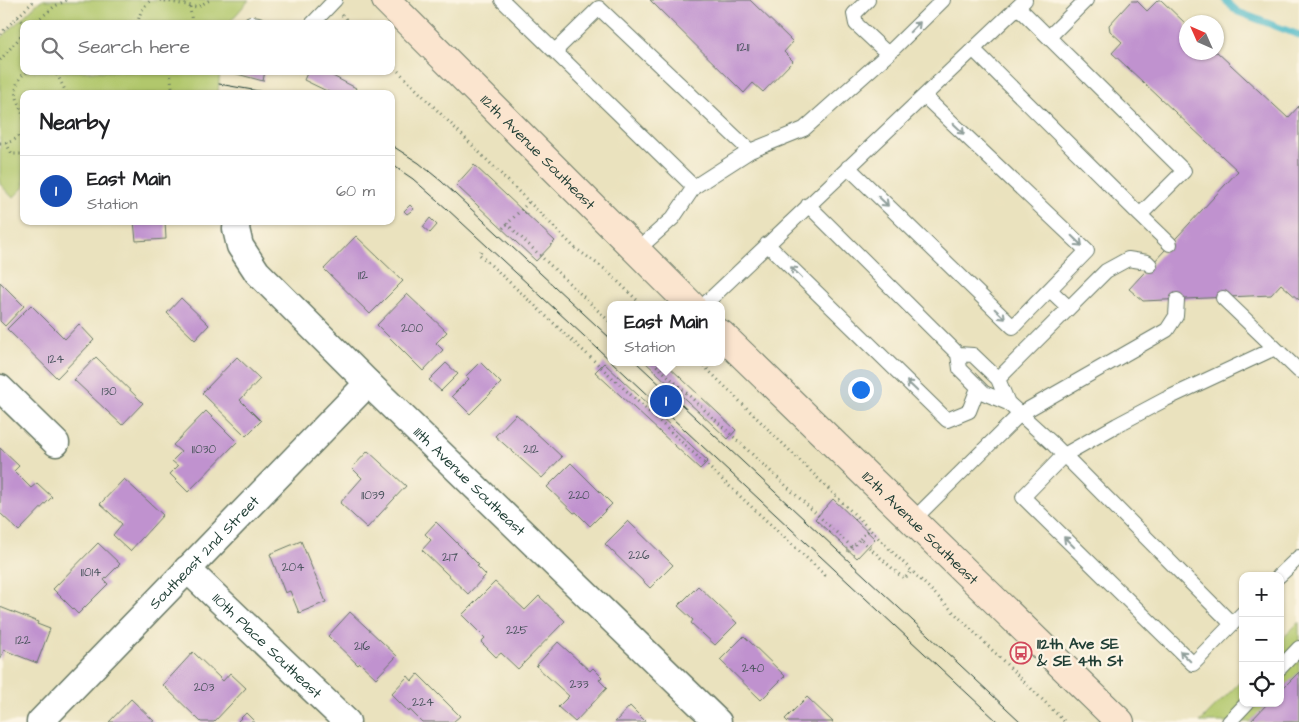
<!DOCTYPE html>
<html lang="en">
<head>
<meta charset="utf-8">
<style>
	body { margin:0; font-family:"Architects Daughter",sans-serif; background:#f6f6f6; color:#202124 }
	.controls { position:absolute; right:15px; bottom:15px; display:grid; overflow:hidden; border-radius:10px; box-shadow:0 1px 4px #0004 }
	.controls button { width:45px; height:45px; display:grid; place-items:center; padding:0; border:0; border-bottom:1px solid #e0e0e0; background:#fff; color:#202124; font:25px sans-serif }
	.compass { position:absolute; left:1179px; top:15px; width:45px; height:45px; border-radius:50%; background:#fff; box-shadow:0 1px 4px #0004; rotate:315deg }
	.you { position:absolute; left:860px; top:389px; width:18px; height:18px; margin:-12px; border:4px solid #fff; border-radius:50%; background:#1a73e8; box-shadow:0 0 0 8px #1a73e833 }
	.badge { display:grid; place-items:center; width:32px; height:32px; border-radius:50%; background:#d1495b; color:#fff; font-size:16px; font-weight:700 }
	.pin { position:absolute; translate:-50% -50%; border:2px solid #fff; box-shadow:0 1px 5px #0006 }
	.popup { position:absolute; left:607px; top:301px; width:118px; height:65px; box-sizing:border-box; display:grid; place-content:center; border-radius:10px; background:#fff; filter:drop-shadow(0 1px 4px #0005); font-size:16px; white-space:nowrap; color:#757577 }
	.popup b { font-size:19px; color:#202124 }
	.popup::after { content:''; position:absolute; left:50%; top:100%; margin-left:-10px; border:10px solid transparent; border-top-color:#fff }
	.list { margin:0; padding:0; list-style:none }
	h2 { display:flex; justify-content:space-between; align-items:center; height:65px; margin:0; padding:0 20px; font-size:21px }
	h2 small { font-size:16px; font-weight:400; color:#757577 }
	.list li { display:grid; grid-template-columns:32px 1fr auto; gap:15px; align-items:center; box-sizing:border-box; height:70px; padding:0 20px; border-top:1px solid #e0e0e0 }
	.list b { display:block; font-size:19px; white-space:nowrap }
	.list p { margin:0; font-size:16px; white-space:nowrap; color:#757577 }
	.list em { font-size:16px; font-style:normal; color:#757577 }
	.icon { flex:none; width:28px; height:28px; fill:none; stroke:currentColor; stroke-width:2; stroke-linecap:round; stroke-linejoin:round }
	.map { position:relative; flex:none; width:1299px; height:722px; overflow:hidden }
	.search { position:absolute; background:#fff; box-shadow:0 1px 4px #0004; left:20px; top:20px; width:375px; height:55px; display:flex; align-items:center; gap:12px; box-sizing:border-box; padding:0 18px; border-radius:10px; color:#757577; font-size:19px }
	.panel { position:absolute; background:#fff; box-shadow:0 1px 4px #0004; left:20px; top:90px; width:375px; height:135px; border-radius:10px }
	.map>svg:first-child { display:block }
	.green { fill:#b1c76c; stroke:#688250 }
	.lines { fill:none; stroke-linecap:round; stroke-linejoin:round }
	.stream { stroke:#4db9c8; stroke-width:7 }
	.building { fill:#c092cf }
	.service-casing { stroke:#667764; stroke-width:16 }
	.minor-casing { stroke:#667764; stroke-width:29 }
	.secondary-casing { stroke:#667764; stroke-width:30 }
	.path { stroke:#667764; stroke-width:3; stroke-dasharray:1 4; stroke-linecap:butt }
	.service { stroke:#fff; stroke-width:14 }
	.minor { stroke:#fff; stroke-width:26 }
	.secondary { stroke:#fbe5cf; stroke-width:28 }
	.tram { stroke:#1f3d34; stroke-width:1 }
	.oneway { stroke:#8f9e9a }
	.labels { text-anchor:middle; dominant-baseline:central; stroke-width:4.5; stroke-linejoin:round; paint-order:stroke }
	.number-label { font-size:12px; fill:#47525b }
	.street-label { font-size:15px; fill:#1f3d34; stroke:#fcf5e5 }
	.poi-label { font-size:15px; font-weight:bold; fill:#1f3d34; stroke:#fcf5e5; text-anchor:start }
</style>
</head>
<body>
<div class="map">
<svg width="1299" height="722" viewBox="0 0 1299 722">
	<rect width="100%" height="100%" fill="#fcf5e5"/>
	<filter id="ink" filterUnits="userSpaceOnUse"><feTurbulence type="fractalNoise" baseFrequency=".02" numOctaves="2"/><feDisplacementMap in="SourceGraphic" scale="10" xChannelSelector="R" yChannelSelector="G"/><feConvolveMatrix kernelMatrix="1 2 1 2 8 2 1 2 1" color-interpolation-filters="sRGB"/></filter>
	<filter id="wash" filterUnits="userSpaceOnUse"><feTurbulence type="fractalNoise" baseFrequency=".0096" numOctaves="4" result="noise"/><feDisplacementMap in="SourceGraphic" scale="20" xChannelSelector="R" yChannelSelector="G"/><feGaussianBlur stdDeviation="1.12" result="paint"/><feColorMatrix in="noise" values="0 0 0 0 0 0 0 0 0 0 0 0 0 0 0 0 0 1.4 0 .05"/><feComposite in="paint" operator="in"/></filter>
	<g filter="url(#wash)">
		<rect width="100%" height="100%" fill="#eae2be"/>
		<path class="green" d="M 41,0 L 249,0 L 228,24 L 24,24 L 24,71 L 220,71 L 218,94 L 24,94 L 24,187 L 13,198 L 0,184 L 0,39 Z
			M 1299,622 L 1299,722 L 1200,722 L 1243,679 L 1243,703 L 1280,703 L 1280,641 Z"/>
		<g class="lines">
			<path class="stream" d="M 1225,0 L 1238,12 L 1299,35"/>
		</g>
		<g id="blocks">
			<path class="building" d="M 650,0 L 750,0 L 793,42 L 784,52 L 793,61 L 763,92 L 753,83 L 744,93 Z
				M 1158,0 L 1161,0 L 1186,24 L 1186,52 L 1217,52 L 1288,118 L 1299,106 L 1299,300 L 1281,284 L 1271,295 L 1143,301 L 1129,289 L 1238,171 L 1112,53 L 1122,42 L 1110,31 L 1109,25 L 1131,1 L 1137,1 L 1147,11 Z
				M 226,71 L 265,71 L 263,81 Z
				M 308,71 L 323,71 L 356,88 L 353,94 L 333,94 L 304,80 Z
				M 474,165 L 555,241 L 536,261 L 456,185 Z
				M 410,205 L 414,209 L 407,214 L 404,211 Z
				M 430,218 L 437,225 L 430,233 L 423,227 Z
				M 134,221 L 165,221 L 166,239 L 136,241 Z
				M 356,236 L 403,281 L 370,314 L 324,269 Z
				M 0,282 L 24,306 L 5,326 L 0,321 Z
				M 407,294 L 447,332 L 436,343 L 443,350 L 423,371 L 377,325 Z
				M 181,298 L 209,325 L 195,340 L 167,313 Z
				M 31,305 L 65,339 L 79,324 L 94,340 L 57,378 L 7,329 Z
				M 96,357 L 143,403 L 122,425 L 74,380 Z
				M 237,357 L 260,379 L 240,400 L 261,421 L 246,436 L 202,393 Z
				M 480,362 L 501,383 L 470,414 L 452,396 L 469,379 L 466,376 Z
				M 645,362 L 664,362 L 736,430 L 728,439 Z
				M 446,363 L 458,374 L 441,391 L 429,380 Z
				M 604,363 L 708,461 L 700,469 L 595,372 Z
				M 206,411 L 237,442 L 188,492 L 170,474 L 178,466 L 172,461 L 181,452 L 173,445 Z
				M 516,414 L 562,457 L 542,478 L 495,436 Z
				M 0,448 L 19,466 L 14,471 L 31,488 L 37,483 L 52,497 L 19,531 L 0,513 Z
				M 368,451 L 406,486 L 367,528 L 340,503 L 362,478 L 352,468 Z
				M 571,463 L 612,504 L 590,526 L 576,512 L 574,513 L 547,487 Z
				M 124,479 L 163,515 L 130,551 L 113,535 L 122,524 L 100,504 Z
				M 833,499 L 875,539 L 857,558 L 815,519 Z
				M 628,521 L 673,565 L 650,588 L 605,544 Z
				M 436,522 L 479,565 L 477,566 L 486,575 L 468,594 L 422,550 L 431,540 L 425,534 Z
				M 301,541 L 326,602 L 299,613 L 290,591 L 285,593 L 270,554 Z
				M 98,543 L 120,564 L 104,580 L 108,584 L 78,614 L 53,589 Z
				M 495,582 L 525,610 L 539,596 L 565,621 L 518,669 L 501,653 L 496,657 L 481,642 L 485,638 L 462,615 Z
				M 698,586 L 737,623 L 715,645 L 691,623 L 693,620 L 678,606 Z
				M 0,607 L 38,622 L 37,624 L 50,629 L 37,663 L 4,650 L 0,660 Z
				M 350,612 L 397,656 L 376,678 L 360,663 L 358,665 L 328,636 Z
				M 744,636 L 785,676 L 761,700 L 720,660 Z
				M 558,642 L 590,671 L 593,668 L 602,677 L 599,680 L 607,688 L 575,722 L 558,707 L 569,696 L 536,666 Z
				M 193,652 L 223,681 L 230,673 L 246,688 L 214,722 L 201,722 L 163,685 Z
				M 1299,672 L 1299,722 L 1250,722 L 1268,703 L 1280,703 L 1280,691 Z
				M 418,674 L 460,716 L 453,722 L 422,722 L 410,710 L 409,712 L 391,694 L 408,676 L 412,681 Z
				M 807,697 L 833,722 L 788,722 L 785,719 Z
				M 131,699 L 155,722 L 109,722 Z
				M 630,706 L 646,722 L 615,722 Z
				M 246,713 L 255,722 L 237,722 Z"/>
		</g>
	</g>
	<g filter="url(#ink)">
		<use href="#blocks" fill-opacity="0" stroke="#667764" stroke-width="1"/>
		<g class="lines">
			<g class="service-casing">
				<path id="service" d="M 502,0 L 694,187 L 750,151 L 804,129 L 888,54 L 943,0
					M 868,0 L 854,14 L 856,24 L 888,54
					M 251,23 L 258,24
					M 312,24 L 335,0
					M 1049,37 L 1086,0
					M 973,49 L 1140,215 L 1184,171 L 1018,7
					M 555,51 L 599,8 L 750,151
					M 848,167 L 1013,327 L 1087,251 L 924,96
					M 808,205 L 958,354 L 960,369 L 984,393 L 1008,403 L 1053,444 L 1232,624
					M 1140,215 L 1170,244
					M 767,244 L 947,420 L 969,411 L 978,388
					M 636,251 L 673,218 L 694,187
					M 1050,290 L 1069,308
					M 1223,298 L 1299,371
					M 704,305 L 1025,0
					M 958,354 L 973,355 L 998,379 L 1008,403
					M 998,379 L 1106,271 L 1128,259 L 1147,262 L 1150,265
					M 913,520 L 1020,414 L 1167,330 L 1176,316 L 1177,300
					M 1279,576 L 1299,557
					M 1243,613 L 1193,664 L 1023,497 L 1064,455 L 1117,425 L 1166,399 L 1275,348
					M 1280,668 L 1299,648
					M 1229,722 L 1247,703"/>
			</g>
			<g class="minor-casing">
				<g id="minor">
					<path id="s1" d="M 237,221 L 236,229 L 240,246 L 257,272 L 368,383 L 718,722"/>
					<path d="M 0,388 L 56,443"/>
					<path id="s2" d="M 187,569 L 347,722"/>
					<path id="s3" d="M 40,722 L 368,383"/>
				</g>
			</g>
			<g class="secondary-casing">
				<g id="secondary">
					<path id="s4" d="M 386,0 L 691,305"/>
					<path id="s5" d="M 721,334 L 1120,722"/>
				</g>
			</g>
			<path class="path" d="M 160,0 L 197,7 L 210,0
				M 190,7 L 192,24
				M 342,15 L 351,24
				M 18,17 L 25,24
				M 33,24 L 55,6 L 67,0
				M 138,24 C 139,13 143,7 151,0
				M 0,34 L 35,0
				M 0,60 L 24,33
				M 391,64 L 575,248 L 606,270 L 642,305
				M 53,71 L 58,76 L 67,94
				M 170,71 L 173,94
				M 24,118 C 18,101 8,84 28,71
				M 0,143 C 11,143 19,139 24,129
				M 6,143 L 12,154 L 24,154
				M 507,224 L 611,323
				M 503,228 L 530,201
				M 481,251 L 479,254 L 825,575 L 828,572
				M 653,362 L 852,547
				M 700,362 L 1065,722
				M 860,539 L 869,529
				M 848,552 L 860,539 L 904,579 L 912,571"/>
			<use href="#service" class="service"/>
			<use href="#minor" class="minor"/>
			<use href="#secondary" class="secondary"/>
			<path class="tram" d="M 219,84 L 275,94
				M 391,145 L 419,163 L 441,181 L 611,339
				M 391,164 L 413,179 L 447,209 L 611,361
				M 612,362 L 998,722
				M 636,362 L 1021,722"/>
		</g>
		<defs><path id="oneway-shaft" d="M-6 0H5M1.5-3L5.5 0L1.5 3" fill="none" stroke-width="1.6" stroke-linecap="round" stroke-linejoin="round" transform="scale(1.25)"/></defs>
		<g class="oneway">
			<use href="#oneway-shaft" transform="translate(915 27) rotate(-45)"/>
			<use href="#oneway-shaft" transform="translate(959 129) rotate(44)"/>
			<use href="#oneway-shaft" transform="translate(883 201) rotate(44)"/>
			<use href="#oneway-shaft" transform="translate(1077 241) rotate(44)"/>
			<use href="#oneway-shaft" transform="translate(796 272) rotate(-136)"/>
			<use href="#oneway-shaft" transform="translate(1000 314) rotate(44)"/>
			<use href="#oneway-shaft" transform="translate(912 386) rotate(-136)"/>
			<use href="#oneway-shaft" transform="translate(1069 542) rotate(-135)"/>
			<use href="#oneway-shaft" transform="translate(1185 656) rotate(-135)"/>
		</g>
	</g>
	<defs>
		<g id="bus-ring" transform="scale(1.125)"><circle r="9.5" fill="#fcf5e5" stroke="#d1495b" stroke-width="1.5"/><path d="M-5-6H5V4H4V6H2V4H-2V6H-4V4H-5ZM-3.5-4V0h7V-4ZM-3.5 1.2v1.5H-2V1.2ZM2 1.2v1.5H3.5V1.2Z" fill="#d1495b"/></g>
	</defs>
	<g fill-rule="evenodd">
		<use href="#bus-ring" x="1021" y="653"/>
	</g>
	<g class="labels">
		<g class="number-label">
			<text x="743" y="47">11211</text>
			<text x="363" y="275">112</text>
			<text x="412" y="328">200</text>
			<text x="56" y="359">124</text>
			<text x="109" y="391">130</text>
			<text x="204" y="449">11030</text>
			<text x="531" y="449">212</text>
			<text x="373" y="495">11039</text>
			<text x="579" y="495">220</text>
			<text x="639" y="555">226</text>
			<text x="450" y="557">217</text>
			<text x="293" y="567">204</text>
			<text x="91" y="572">11014</text>
			<text x="517" y="630">225</text>
			<text x="23" y="640">122</text>
			<text x="362" y="646">216</text>
			<text x="753" y="668">240</text>
			<text x="579" y="684">233</text>
			<text x="204" y="687">203</text>
			<text x="423" y="702">224</text>
		</g>
		<g class="street-label">
			<text stroke="none"><textPath href="#s4" startOffset="215">112th Avenue Southeast</textPath></text>
			<text stroke="none"><textPath href="#s1" startOffset="355">111th Avenue Southeast</textPath></text>
			<text stroke="none"><textPath href="#s5" startOffset="278">112th Avenue Southeast</textPath></text>
			<text stroke="none"><textPath href="#s3" startOffset="236">Southeast 2nd Street</textPath></text>
			<text stroke="none"><textPath href="#s2" startOffset="111">110th Place Southeast</textPath></text>
		</g>
		<g class="poi-label">
			<text x="1037" y="644">112th Ave SE<tspan x="1037" dy="17">&amp; SE 4th St</tspan></text>
		</g>
	</g>
</svg>
<div class="controls">
<button>+</button>
<button>−</button>
<button><svg class="icon" aria-label="locate" viewBox="0 0 24 24"><circle cx="12" cy="12" r="6"/><path d="M12 2v4M12 18v4M2 12h4M18 12h4"/></svg></button>
</div>
<svg class="compass" viewBox="-18 -18 36 36"><path d="M0-13l5 13h-10z" fill="#e53935"/><path d="M0 13l5-13h-10z" fill="#757577"/></svg>
<div class="you"></div>
<div class="pin badge" style="left:666px;top:401px;background:#1a4fb4">1</div>
<div class="popup"><b>East Main</b>Station</div>
<div class="search"><svg class="icon" aria-label="search" viewBox="0 0 24 24"><circle cx="10" cy="10" r="6"/><path d="M15 15l6 6"/></svg>Search here</div>
<section class="panel">
<h2>Nearby<small></small></h2>
<ul class="list">
<li><span class="badge" style="background:#1a4fb4">1</span><div><b>East Main</b><p>Station</p></div><em>60 m</em></li>
</ul>
</section>
</div>
</body>
</html>
